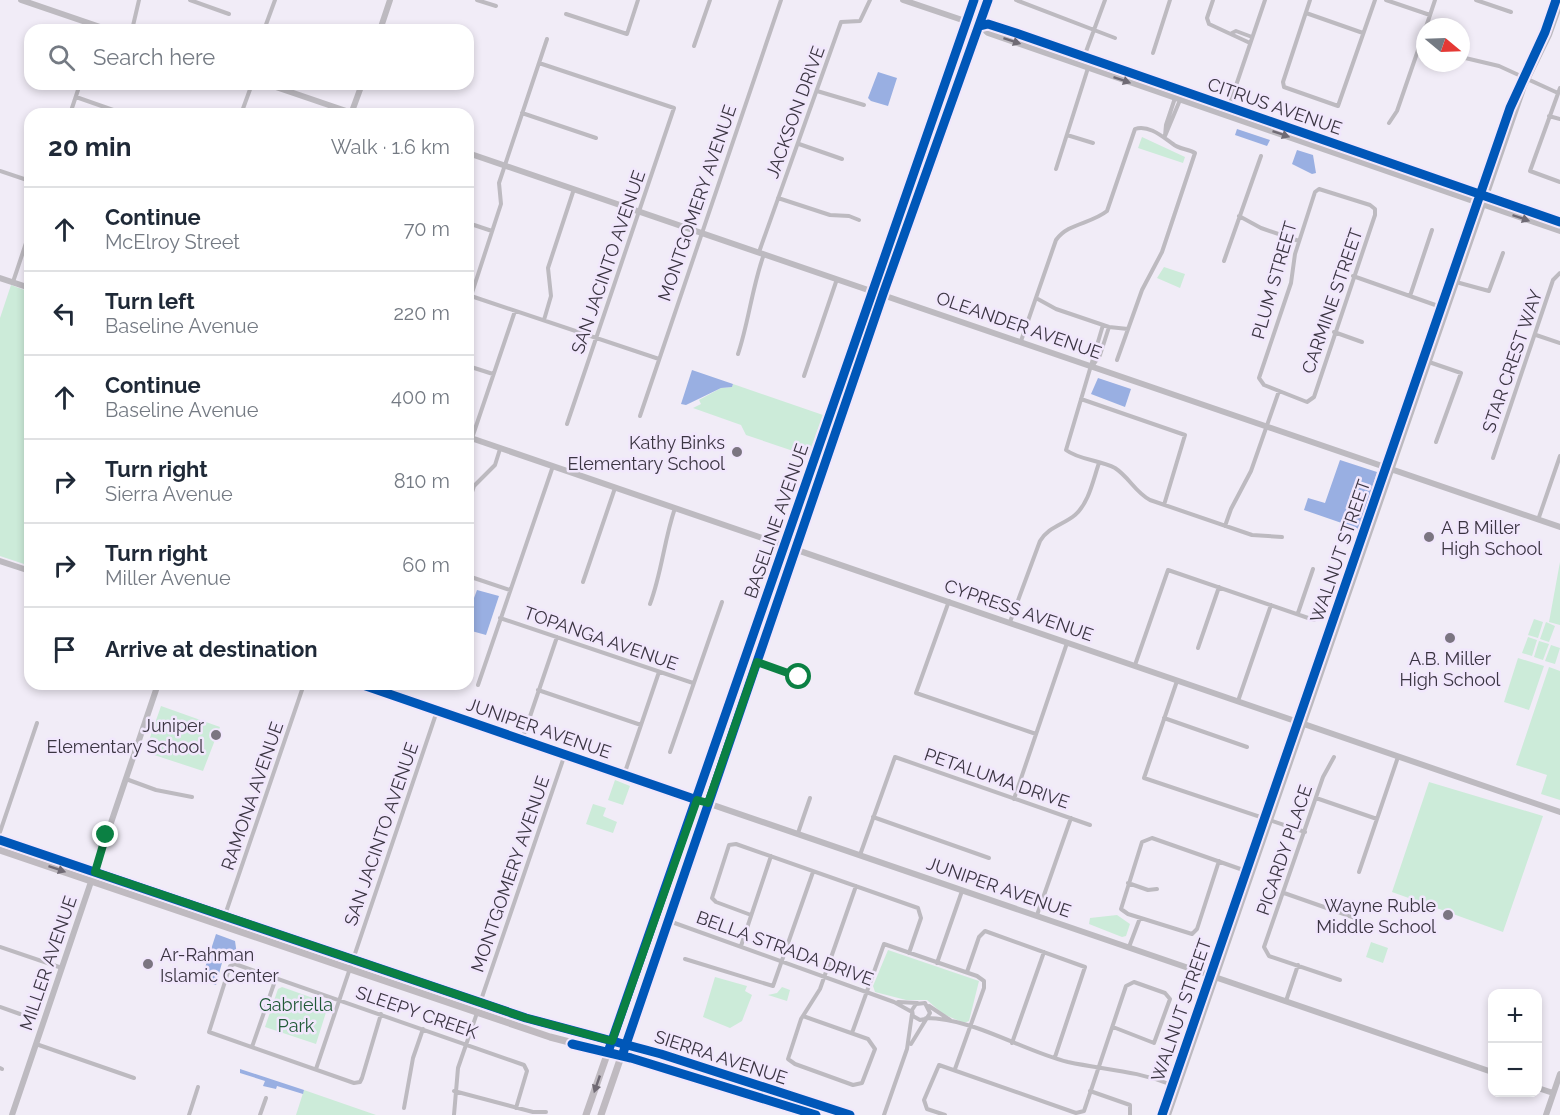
<!DOCTYPE html>
<html lang="en">
<head>
<meta charset="utf-8">
<style>
	body { margin:0; font-family:Raleway,sans-serif; background:#f6f6f7; color:#1f2937 }
	.controls { position:absolute; right:18px; bottom:18px; display:grid; overflow:hidden; border-radius:12px; box-shadow:0 3px 9px #0003 }
	.controls button { width:54px; height:54px; display:grid; place-items:center; padding:0; border:0; border-bottom:2px solid #e0e1e3; background:#fff; color:#1f2937; font:30px sans-serif }
	.compass { position:absolute; left:1416px; top:18px; width:54px; height:54px; border-radius:50%; background:#fff; box-shadow:0 3px 9px #0003; rotate:109deg }
	.stop { position:absolute; width:18px; height:18px; margin:-14px; border:4px solid #0b8043; border-radius:50%; background:#fff }
	.stop.end { background:#0b8043; border-color:#fff; box-shadow:0 2px 6px #0008 }
	.list { margin:0; padding:0; list-style:none }
	h2 { display:flex; justify-content:space-between; align-items:center; height:78px; margin:0; padding:0 24px; font-size:26px }
	h2 small { font-size:20px; font-weight:400; color:#747a83 }
	.list li { display:grid; grid-template-columns:39px 1fr auto; gap:18px; align-items:center; box-sizing:border-box; height:84px; padding:0 24px; border-top:2px solid #e0e1e3 }
	.list b { display:block; font-size:22px; white-space:nowrap }
	.list p { margin:0; font-size:20px; white-space:nowrap; color:#747a83 }
	.list em { font-size:20px; font-style:normal; color:#747a83 }
	.icon { flex:none; width:33px; height:33px; fill:none; stroke:currentColor; stroke-width:2; stroke-linecap:round; stroke-linejoin:round }
	.map { position:relative; flex:none; width:1560px; height:1115px; overflow:hidden }
	.search { position:absolute; background:#fff; box-shadow:0 3px 9px #0003; left:24px; top:24px; width:450px; height:66px; display:flex; align-items:center; gap:15px; box-sizing:border-box; padding:0 21px; border-radius:18px; color:#747a83; font-size:22px }
	.panel { position:absolute; background:#fff; box-shadow:0 3px 9px #0003; left:24px; top:108px; width:450px; height:582px; border-radius:18px }
	.map>svg:first-child { display:block }
	.green { fill:#ccebd9 }
	.water { fill:#99afe2 }
	.lines { fill:none; stroke-linecap:round; stroke-linejoin:round }
	.street { stroke:#bdbac0; stroke-width:4 }
	.secondary { stroke:#bdbac0; stroke-width:6 }
	.primary { stroke:#bfbac0; stroke-width:7 }
	.cycleway-casing { stroke:#f1e7fc; stroke-width:13 }
	.cycleway { stroke:#0057b8; stroke-width:9 }
	.oneway { fill:#6f6a74 }
	.oneway2 { fill:#706a74 }
	.route { stroke:#0b8043; stroke-width:8 }
	.poi-dot { fill:#7b7581; stroke:#f1e7fc; stroke-width:2 }
	.labels { text-anchor:middle; dominant-baseline:central; stroke-width:5; stroke-linejoin:round; paint-order:stroke }
	.street-label { font-size:18px; fill:#3b3542; stroke:#f1e7fc }
	.poi-label { font-size:18px; fill:#3b3542; stroke:#f1e7fc; text-anchor:end }
	.park-label { font-size:18px; fill:#215a37; stroke:#f1e7fc }
</style>
</head>
<body>
<div class="map">
<svg width="1560" height="1115" viewBox="0 0 1560 1115">
	<rect width="100%" height="100%" fill="#f1ecf7"/>
	<path class="green" d="M 1142,137 L 1185,157 L 1183,163 L 1138,148 Z
		M 1164,267 L 1185,274 L 1180,288 L 1157,278 Z
		M 11,285 L 30,292 L 30,566 L 0,556 L 0,318 Z
		M 733,384 L 823,415 L 808,456 L 746,435 L 741,425 L 693,408 L 701,404 L 699,400 L 721,388 L 732,387 Z
		M 1560,562 L 1560,625 L 1549,622 Z
		M 1534,619 L 1543,622 L 1538,638 L 1528,635 Z
		M 1546,622 L 1555,626 L 1549,642 L 1540,639 Z
		M 1528,637 L 1537,640 L 1532,656 L 1522,653 Z
		M 1539,641 L 1549,644 L 1543,660 L 1534,657 Z
		M 1551,645 L 1560,648 L 1555,664 L 1545,661 Z
		M 1518,658 L 1544,666 L 1529,710 L 1504,702 Z
		M 1549,667 L 1560,671 L 1560,800 L 1541,794 L 1547,775 L 1516,765 Z
		M 161,706 L 220,727 L 203,771 L 145,752 Z
		M 615,780 L 630,786 L 623,805 L 608,800 Z
		M 1429,782 L 1543,816 L 1503,932 L 1392,892 Z
		M 593,804 L 606,808 L 603,816 L 617,822 L 613,833 L 586,824 Z
		M 1117,915 L 1130,924 L 1126,936 L 1122,937 L 1089,924 L 1090,918 Z
		M 1371,942 L 1388,948 L 1383,963 L 1366,957 Z
		M 888,950 L 979,981 L 969,1021 L 964,1023 L 943,1014 L 927,1000 L 906,1000 L 875,992 L 873,986 Z
		M 715,977 L 747,986 L 745,991 L 752,995 L 742,1021 L 730,1028 L 703,1017 Z
		M 282,987 L 327,1003 L 328,1006 L 316,1044 L 265,1027 L 278,989 Z
		M 782,987 L 790,990 L 787,1001 L 768,995 L 777,993 Z
		M 304,1090 L 376,1115 L 296,1115 Z"/>
	<path class="water" d="M 878,72 L 897,78 L 888,106 L 871,101 L 868,98 Z
		M 1237,129 L 1270,140 L 1267,146 L 1235,135 Z
		M 1297,150 L 1313,155 L 1316,173 L 1312,174 L 1292,164 Z
		M 692,370 L 733,384 L 732,387 L 721,388 L 686,405 L 681,404 Z
		M 1098,378 L 1131,389 L 1125,407 L 1091,394 Z
		M 1340,460 L 1377,472 L 1359,529 L 1304,510 L 1308,498 L 1325,503 Z
		M 477,590 L 499,596 L 486,635 L 468,630 L 468,614 Z
		M 216,934 L 235,941 L 237,955 L 223,959 L 216,985 L 201,980 Z
		M 240,1069 L 304,1090 L 303,1094 L 277,1086 L 276,1089 L 263,1086 L 265,1081 L 240,1073 Z"/>
	<g class="lines">
		<path class="street" d="M 190,0 L 229,14
			M 477,0 L 496,6
			M 1016,0 L 1115,38
			M 1213,0 L 1207,18 L 1209,24 L 1250,43
			M 1310,0 L 1283,82 L 1284,87 L 1338,106 L 1375,0
			M 1386,0 L 1430,15
			M 1476,0 L 1511,12
			M 1306,13 L 1363,33
			M 566,14 L 627,34 L 638,0
			M 266,26 L 276,30
			M 1426,27 L 1435,0
			M 132,30 L 139,0
			M 264,30 L 275,0
			M 1232,33 L 1236,31 L 1252,37
			M 694,46 L 710,0
			M 1153,53 L 1170,0
			M 1084,57 L 1105,0
			M 1461,57 L 1499,66 L 1558,93
			M 539,63 L 674,108 L 567,424
			M 1560,88 L 1530,171 L 1560,182
			M 817,91 L 864,105
			M 76,97 L 116,111 L 135,114
			M 522,113 L 596,138
			M 70,114 L 80,84
			M 241,114 L 252,84
			M 1226,115 L 1265,0
			M 1549,116 L 1560,119
			M 1389,123 L 1397,111 L 1425,30
			M 1067,135 L 1093,143
			M 1165,136 L 1166,125 L 1175,98
			M 1165,136 L 1180,100
			M 799,144 L 842,159
			M 1056,169 L 1088,68
			M 0,171 L 30,181
			M 1319,189 L 1370,205 L 1375,209 L 1375,215 L 1314,397 L 1307,402 L 1264,385 L 1259,378 L 1291,283 L 1295,254 L 1315,192 Z
			M 778,198 L 830,215 L 849,216 L 859,220
			M 1239,216 L 1261,228 L 1299,241
			M 468,223 L 492,231
			M 759,252 L 841,22 L 860,21 L 870,0
			M 1224,261 L 1261,156
			M 1353,276 L 1441,307
			M 13,282 L 30,231
			M 1456,282 L 1489,291 L 1503,253
			M 468,295 L 659,359
			M 471,296 L 501,204 L 499,183 L 547,39
			M 1410,296 L 1432,230
			M 1036,298 L 1056,309 L 1109,327 L 1128,329
			M 544,320 L 551,296 L 548,268 L 574,189
			M 1103,325 L 1066,450 C 1079,460 1100,460 1115,468 C 1129,477 1135,492 1150,500 L 1252,535 L 1282,537
			M 1334,332 L 1362,342
			M 1536,335 L 1560,343
			M 1021,341 L 1056,240 C 1068,223 1091,224 1107,211 L 1135,129 C 1148,124 1163,137 1173,144 C 1178,149 1189,149 1195,153 L 1162,252 L 1142,290 L 1117,360
			M 738,354 C 749,321 752,287 764,254
			M 1429,362 L 1461,373 L 1436,442
			M 1093,365 L 1100,355 L 1109,327
			M 468,366 L 493,374
			M 804,376 L 837,279
			M 1081,399 L 1185,435 L 1164,505
			M 640,416 L 781,0
			M 472,438 L 515,311
			M 1493,458 L 1553,280 L 1560,273
			M 468,504 L 474,486 L 495,465 L 500,449
			M 1538,520 L 1560,456
			M 1225,526 L 1231,509 L 1251,471 L 1279,391
			M 468,576 L 510,590
			M 583,582 L 615,488
			M 949,601 L 916,693 L 1036,734
			M 650,604 C 662,572 664,540 675,508
			M 1298,613 L 1313,569
			M 500,618 L 693,683
			M 1010,622 L 1040,541 C 1048,527 1063,525 1075,515 C 1089,503 1093,480 1099,463
			M 1198,648 L 1219,587
			M 758,662 L 799,677
			M 1135,665 L 1168,570 L 1314,620
			M 1177,681 L 1144,778 L 1305,832
			M 478,685 L 553,466
			M 538,690 L 641,725
			M 1238,701 L 1271,605
			M 1164,718 L 1247,747
			M 522,740 L 557,637
			M 670,752 L 722,602
			M 1334,757 L 1323,777 L 1264,947 L 1269,956 L 1340,980
			M 624,775 L 659,672
			M 126,779 L 156,790 L 192,797
			M 1316,798 L 1377,819
			M 1014,799 L 1067,643
			M 873,817 L 989,858
			M 0,832 L 37,723
			M 798,833 L 810,798
			M 860,855 L 895,757 L 1090,825
			M 1219,861 L 1197,929 L 1192,934 L 1128,914 L 1121,909 L 1142,842 L 1152,838 L 1246,871
			M 1359,872 L 1398,757
			M 1128,883 L 1148,890 L 1157,889
			M 1284,893 L 1361,920
			M 225,915 L 304,684
			M 751,915 L 716,902 L 712,898 L 729,845 L 736,844 L 918,908 L 921,918 L 909,953
			M 1037,915 L 1071,818
			M 669,921 L 894,1002 L 912,1012
			M 741,946 L 771,856
			M 0,947 L 62,968
			M 1129,947 L 1140,918
			M 685,959 L 773,986 L 813,872
			M 937,963 L 962,891
			M 967,972 L 979,937 L 985,931 L 1085,967 L 1055,1057
			M 1286,1001 L 1298,965
			M 898,1002 L 917,1003
			M 480,1003 L 565,754
			M 929,1006 L 950,1020
			M 0,1007 L 20,1014
			M 381,1014 L 362,1078 L 360,1082 L 354,1083 L 209,1032 L 230,966 L 235,964 L 524,1065 L 527,1071 L 516,1108
			M 803,1016 L 868,1039 L 875,1049 L 862,1083 L 853,1085 L 795,1064 L 788,1059 L 801,1019 L 820,989 L 856,886
			M 926,1018 C 973,1018 1023,1051 1068,1062 C 1105,1070 1135,1070 1172,1085
			M 852,1033 L 884,944 L 977,976 L 984,981 L 984,988 L 955,1069
			M 1012,1043 L 1044,952
			M 36,1044 L 134,1078
			M 911,1044 L 930,1013 L 925,1003 L 916,1004 L 912,1010 L 913,1016 L 920,1020 L 925,1019
			M 252,1047 L 276,978
			M 0,1068 L 2,1069
			M 316,1069 L 437,711
			M 454,1091 L 533,1112 L 546,1112
			M 1090,1091 L 1130,1105 L 1130,1115
			M 404,1108 L 413,1058 L 423,1029
			M 189,1115 L 198,1087
			M 260,1115 L 266,1098
			M 454,1115 L 458,1068 L 477,1013
			M 884,1115 L 907,1049 L 912,1014
			M 945,1115 L 927,1109 L 924,1100 L 939,1065 L 1076,1113 L 1084,1111 L 1126,986 L 1134,982 L 1165,993 L 1170,999 L 1154,1043 L 1113,1027"/>
		<path class="secondary" d="M 21,0 L 109,30
			M 903,0 L 980,26 L 988,24 L 1016,33 L 1560,222
			M 980,26 L 988,33 L 1560,231
			M 380,30 L 390,0
			M 267,84 L 355,114
			M 351,114 L 362,84
			M 468,153 L 1560,527
			M 0,278 L 30,288
			M 468,437 L 1560,812
			M 0,561 L 30,571
			M 360,684 L 1492,1072
			M 1538,1088 L 1553,1093
			M 12,1115 L 158,684
			M 1162,1115 L 1510,108 L 1545,32 L 1556,0
			M 1168,1115 L 1524,86 L 1549,35 L 1560,4
			M 1546,1115 L 1560,1074"/>
		<path class="primary" d="M 0,840 L 526,1018 L 661,1054 L 850,1115
			M 0,850 L 550,1037 L 631,1058 L 816,1115
			M 586,1115 L 974,0
			M 601,1115 L 883,294 L 988,0"/>
		<g class="cycleway-casing">
			<path id="cycleway" d="M 980,26 L 988,24 L 1016,33 L 1560,222
				M 360,684 L 697,800
				M 0,840 L 526,1018 L 661,1054 L 850,1115
				M 572,1044 L 631,1058 L 816,1115
				M 608,1052 L 974,0
				M 622,1056 L 883,294 L 988,0
				M 1162,1115 L 1510,108 L 1545,32 L 1556,0"/>
		</g>
		<use href="#cycleway" class="cycleway"/>
	</g>
	<defs><path id="oneway-solid" d="M-6-.8H1V-3.2L6.5 0L1 3.2V.8H-6Z" transform="scale(1.5)"/></defs>
	<g class="oneway">
		<use href="#oneway-solid" transform="translate(1012 41) rotate(18)"/>
		<use href="#oneway-solid" transform="translate(1122 80) rotate(19)"/>
		<use href="#oneway-solid" transform="translate(1281 134) rotate(19)"/>
		<use href="#oneway-solid" transform="translate(1521 218) rotate(19)"/>
	</g>
	<g class="oneway2">
		<use href="#oneway-solid" transform="translate(57 869) rotate(19)"/>
		<use href="#oneway-solid" transform="translate(597 1084) rotate(109)"/>
	</g>
	<g class="lines">
		<path class="route" d="M 106,835 L 95,872 L 526,1018 L 612,1041 L 697,800 L 708,803 L 757,662 L 799,677"/>
	</g>
	<g class="poi-dot">
		<circle cx="737" cy="452" r="6"/>
		<circle cx="1429" cy="537" r="6"/>
		<circle cx="1450" cy="638" r="6"/>
		<circle cx="216" cy="735" r="6"/>
		<circle cx="1448" cy="915" r="6"/>
		<circle cx="148" cy="964" r="6"/>
	</g>
	<g class="labels">
		<g class="street-label">
			<text transform="translate(1275 106) rotate(19)">CITRUS AVENUE</text>
			<text transform="translate(795 112) rotate(-70)">JACKSON DRIVE</text>
			<text transform="translate(697 203) rotate(-71)">MONTGOMERY AVENUE</text>
			<text transform="translate(608 262) rotate(-71)">SAN JACINTO AVENUE</text>
			<text transform="translate(1274 280) rotate(-74)">PLUM STREET</text>
			<text transform="translate(1332 301) rotate(-71)">CARMINE STREET</text>
			<text transform="translate(1019 325) rotate(19)">OLEANDER AVENUE</text>
			<text transform="translate(1512 361) rotate(-71)">STAR CREST WAY</text>
			<text transform="translate(776 521) rotate(-71)">BASELINE AVENUE</text>
			<text transform="translate(1340 551) rotate(-71)">WALNUT STREET</text>
			<text transform="translate(1019 610) rotate(19)">CYPRESS AVENUE</text>
			<text transform="translate(601 638) rotate(19)">TOPANGA AVENUE</text>
			<text transform="translate(539 728) rotate(19)">JUNIPER AVENUE</text>
			<text transform="translate(997 778) rotate(19)">PETALUMA DRIVE</text>
			<text transform="translate(252 796) rotate(-71)">RAMONA AVENUE</text>
			<text transform="translate(381 834) rotate(-71)">SAN JACINTO AVENUE</text>
			<text transform="translate(1284 850) rotate(-71)">PICARDY PLACE</text>
			<text transform="translate(510 874) rotate(-71)">MONTGOMERY AVENUE</text>
			<text transform="translate(999 887) rotate(19)">JUNIPER AVENUE</text>
			<text transform="translate(785 948) rotate(20)">BELLA STRADA DRIVE</text>
			<text transform="translate(48 963) rotate(-71)">MILLER AVENUE</text>
			<text transform="translate(1181 1010) rotate(-71)">WALNUT STREET</text>
			<text transform="translate(417 1012) rotate(19)">SLEEPY CREEK</text>
			<text transform="translate(721 1057) rotate(18)">SIERRA AVENUE</text>
		</g>
		<g class="poi-label">
			<text x="725" y="442">Kathy Binks<tspan x="725" dy="21">Elementary School</tspan></text>
			<text x="1441" y="527" text-anchor="start">A B Miller<tspan x="1441" dy="21">High School</tspan></text>
			<text x="1450" y="658" text-anchor="middle">A.B. Miller<tspan x="1450" dy="21">High School</tspan></text>
			<text x="204" y="725">Juniper<tspan x="204" dy="21">Elementary School</tspan></text>
			<text x="1436" y="905">Wayne Ruble<tspan x="1436" dy="21">Middle School</tspan></text>
			<text x="160" y="954" text-anchor="start">Ar-Rahman<tspan x="160" dy="21">Islamic Center</tspan></text>
		</g>
		<g class="park-label">
			<text x="296" y="1004">Gabriella<tspan x="296" dy="21">Park</tspan></text>
		</g>
	</g>
</svg>
<div class="controls">
<button>+</button>
<button>−</button>
</div>
<svg class="compass" viewBox="-18 -18 36 36"><path d="M0-13l5 13h-10z" fill="#e53935"/><path d="M0 13l5-13h-10z" fill="#747a83"/></svg>
<div class="stop" style="left:799px;top:677px"></div>
<div class="stop end" style="left:106px;top:835px"></div>
<div class="search"><svg class="icon" aria-label="search" viewBox="0 0 24 24"><circle cx="10" cy="10" r="6"/><path d="M15 15l6 6"/></svg>Search here</div>
<section class="panel">
<h2>20 min<small>Walk · 1.6 km</small></h2>
<ul class="list">
<li><svg class="icon" aria-label="ahead" viewBox="0 0 24 24"><path d="M12 20V5M6 11l6-6 6 6"/></svg><div><b>Continue</b><p>McElroy Street</p></div><em>70 m</em></li>
<li><svg class="icon" aria-label="left" viewBox="0 0 24 24"><path d="M17 20v-9H6M10 6l-5 5 5 5"/></svg><div><b>Turn left</b><p>Baseline Avenue</p></div><em>220 m</em></li>
<li><svg class="icon" aria-label="ahead" viewBox="0 0 24 24"><path d="M12 20V5M6 11l6-6 6 6"/></svg><div><b>Continue</b><p>Baseline Avenue</p></div><em>400 m</em></li>
<li><svg class="icon" aria-label="right" viewBox="0 0 24 24"><path d="M7 20v-9h11M14 6l5 5-5 5"/></svg><div><b>Turn right</b><p>Sierra Avenue</p></div><em>810 m</em></li>
<li><svg class="icon" aria-label="right" viewBox="0 0 24 24"><path d="M7 20v-9h11M14 6l5 5-5 5"/></svg><div><b>Turn right</b><p>Miller Avenue</p></div><em>60 m</em></li>
<li><svg class="icon" aria-label="arrive" viewBox="0 0 24 24"><path d="M6 21V4h12l-3 4 3 4H6"/></svg><div><b>Arrive at destination</b></div></li>
</ul>
</section>
</div>
</body>
</html>
